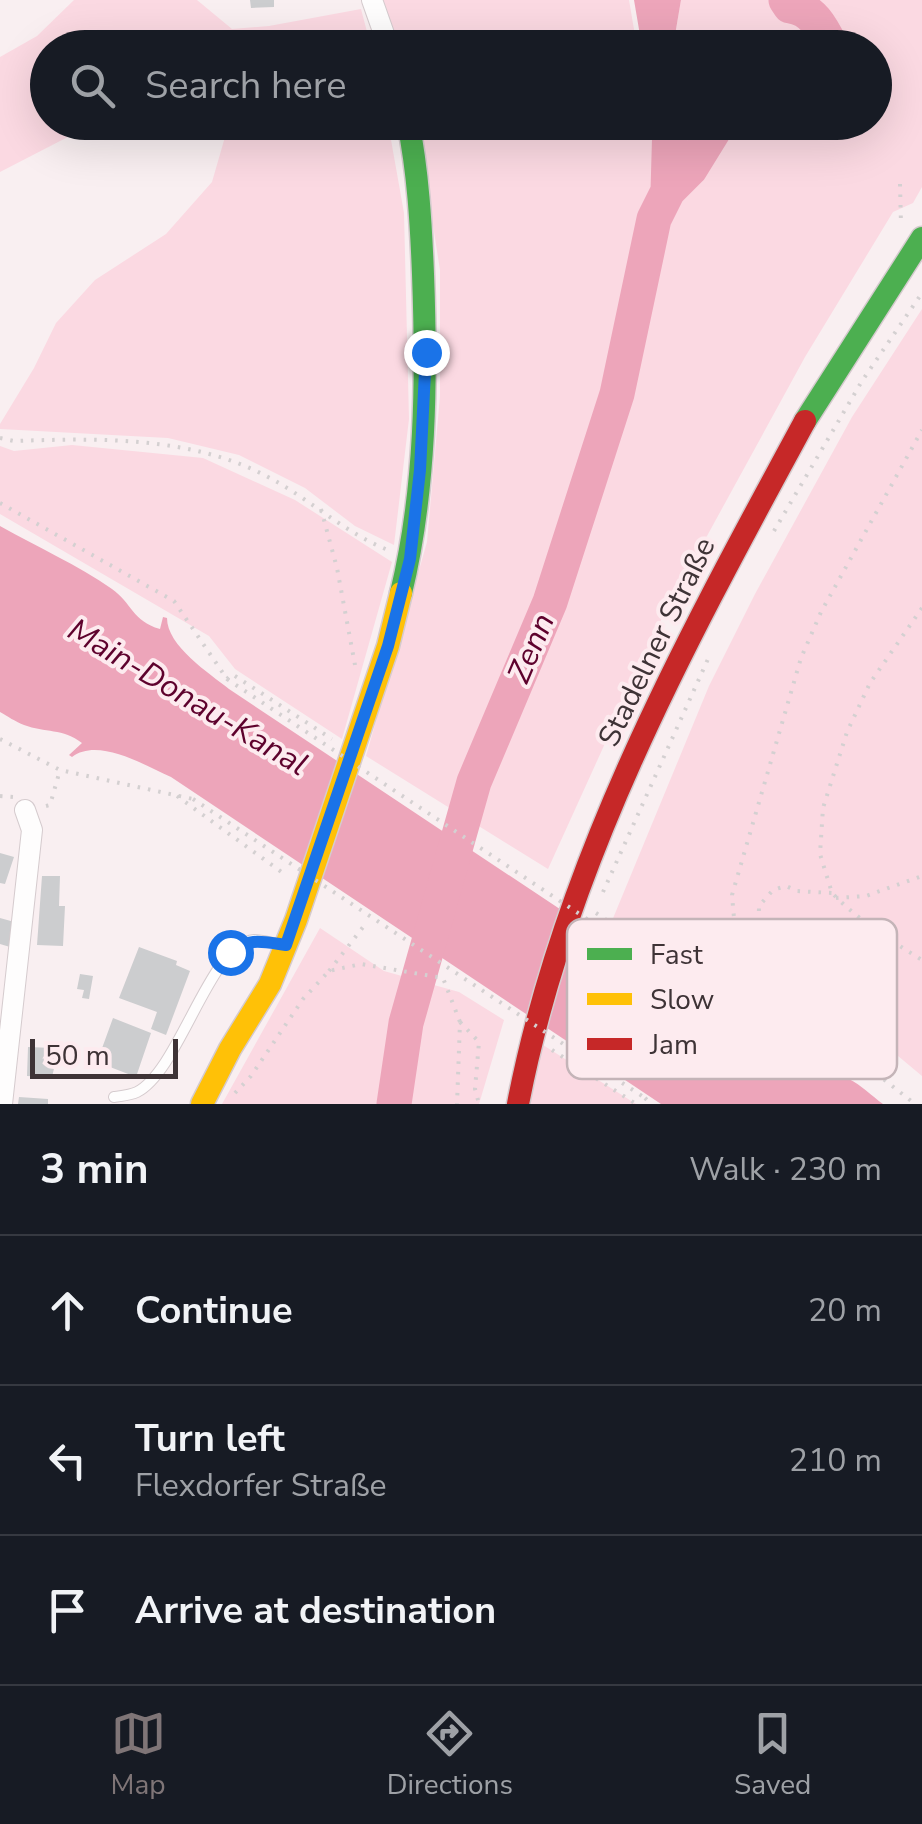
<!DOCTYPE html>
<html lang="en">
<head>
<meta charset="utf-8">
<style>
	body { margin:0; font-family:"Nunito Sans",sans-serif; background:#242831; color:#f1f3f6 }
	.scale { position:absolute; left:30px; bottom:25px; width:148px; box-sizing:border-box; padding-left:10px; border:5px solid #3e3336; border-top:0; font-size:28px; line-height:35px; white-space:nowrap; color:#3e3336; -webkit-text-stroke:8px #fdebef; paint-order:stroke }
	.stop { position:absolute; width:30px; height:30px; margin:-22px; border:8px solid #1a73e8; border-radius:50%; background:#fff }
	.stop.end { background:#1a73e8; border-color:#fff; box-shadow:0 2px 10px #0008 }
	.list { margin:0; padding:0; list-style:none }
	h2 { display:flex; justify-content:space-between; align-items:center; height:130px; margin:0; padding:0 40px; font-size:42px }
	h2 small { font-size:32px; font-weight:400; color:#9ea1a6 }
	.list li { display:grid; grid-template-columns:65px 1fr auto; gap:30px; align-items:center; box-sizing:border-box; height:150px; padding:0 40px; border-top:2px solid #363941 }
	.list b { display:block; font-size:38px; white-space:nowrap }
	.list p { margin:0; font-size:32px; white-space:nowrap; color:#9ea1a6 }
	.list em { font-size:32px; font-style:normal; color:#9ea1a6 }
	.icon { flex:none; width:55px; height:55px; fill:none; stroke:currentColor; stroke-width:2; stroke-linecap:round; stroke-linejoin:round }
	.map { position:relative; flex:none; width:922px; height:1104px; overflow:hidden }
	.search { position:absolute; background:#171b24; box-shadow:0 10px 40px #0002; left:30px; right:30px; top:30px; height:110px; display:flex; align-items:center; gap:25px; box-sizing:border-box; padding:0 35px; border-radius:55px; color:#9ea1a6; font-size:38px }
	.sheet { height:580px; background:#171b24 }
	nav { display:flex; justify-content:space-around; align-items:center; box-sizing:border-box; height:140px; border-top:2px solid #363941; background:#171b24; font-size:28px; color:#9ea1a6 }
	nav a { display:grid; justify-items:center; gap:5px }
	nav .on { color:#7f7577 }
	.map>svg:first-child { display:block }
	.green { fill:#fbd9e2 }
	.water { fill:#eda5ba }
	.lines { fill:none; stroke-linecap:round; stroke-linejoin:round }
	.river { stroke:#eda5ba; stroke-width:35 }
	.building { fill:#cccdcf }
	.lane-casing { stroke:#d5cbce; stroke-width:12 }
	.street-casing { stroke:#d5cbce; stroke-width:22 }
	.fast-casing { stroke:#d5cbce; stroke-width:25 }
	.slow-casing { stroke:#d5cbce; stroke-width:25 }
	.jam-casing { stroke:#d5cbce; stroke-width:25 }
	.path { stroke:#d4d0d1; stroke-width:4; stroke-dasharray:2.5 8; stroke-linecap:butt }
	.lane { stroke:#fefdfd; stroke-width:10 }
	.street { stroke:#fefdfd; stroke-width:20 }
	.fast { stroke:#4caf50; stroke-width:22 }
	.slow { stroke:#ffc107; stroke-width:22 }
	.jam { stroke:#c62828; stroke-width:22 }
	.path-bridge { stroke:#d4d0d1; stroke-width:4; stroke-dasharray:2.5 8; stroke-linecap:butt }
	.route { stroke:#1a73e8; stroke-width:12 }
	.labels { text-anchor:middle; dominant-baseline:central; stroke-width:8; stroke-linejoin:round; paint-order:stroke }
	.street-label { font-size:30px; fill:#3e3336; stroke:#fdebef }
	.water-label { font-size:32px; font-style:italic; fill:#5e022d; stroke:#fdebef }
	.key { fill:#fdebef; stroke:#c4b4b8; stroke-width:2.5 }
	.key-label { font-size:28px; fill:#3e3336 }
</style>
</head>
<body>
<div class="map">
<svg width="922" height="1104" viewBox="0 0 922 1104">
	<rect width="100%" height="100%" fill="#f9eff1"/>
	<path class="green" d="M 74,0 L 197,0 L 232,29 L 269,26 L 361,9 L 371,47 L 232,47 L 231,30 L 211,47 L 48,48 L 48,122 L 95,123 L 0,172 L 0,57 L 37,36 Z
		M 379,0 L 629,0 L 637,47 L 397,47 Z
		M 681,0 L 922,0 L 922,187 L 913,203 L 893,212 L 805,357 L 661,620 L 548,869 L 366,756 L 427,542 L 440,396 L 440,270 L 417,123 L 663,123 L 679,161 L 676,123 L 874,122 L 874,48 L 673,47 Z
		M 229,123 L 388,123 L 404,213 L 409,419 L 394,545 L 355,526 L 305,488 L 239,455 L 168,438 L 0,429 L 0,424 L 34,368 L 56,323 L 95,280 L 166,234 L 212,182 Z
		M 922,309 L 922,1076 L 855,1020 L 848,999 L 816,979 L 733,959 L 703,959 L 680,976 L 609,928 L 709,686 L 755,594 L 852,417 Z
		M 72,445 L 203,458 L 295,500 L 392,562 L 342,739 L 235,669 L 209,636 L 0,514 L 0,446 L 14,451 Z
		M 320,928 L 384,971 L 459,992 L 504,1020 L 479,1104 L 222,1104 Z
		M 543,1045 L 636,1104 L 518,1104 Z"/>
	<path class="water" d="M 634,0 L 681,0 L 673,47 L 642,47 Z
		M 0,526 C 37,547 78,565 112,589 C 132,603 132,621 160,629 L 163,617 L 167,618 C 167,646 209,673 229,689 L 686,993 C 719,1013 760,1043 800,1038 L 800,1042 L 791,1049 C 811,1070 825,1069 849,1079 C 861,1085 872,1096 883,1104 L 661,1104 L 171,777 C 144,765 98,737 72,757 L 69,755 L 82,743 C 63,728 45,733 24,725 C 16,722 7,716 0,712 Z"/>
	<g class="lines">
		<path class="river" d="M 786,0 L 790,6 C 813,9 822,28 832,48
			M 668,191 L 670,122
			M 394,1104 L 406,1023 L 474,782 L 550,602 L 617,394 L 654,219 L 668,191 L 690,169 L 719,122"/>
	</g>
	<path class="building" d="M 250,0 L 274,0 L 274,7 L 251,8 Z
		M 0,853 L 14,857 L 5,884 L 0,883 Z
		M 42,876 L 60,876 L 59,906 L 65,906 L 63,946 L 37,945 Z
		M 0,918 L 18,923 L 10,947 L 0,944 Z
		M 139,947 L 177,961 L 176,965 L 190,971 L 166,1035 L 151,1029 L 157,1012 L 119,998 Z
		M 80,974 L 93,976 L 89,999 L 82,998 L 84,990 L 77,989 Z
		M 113,1018 L 151,1033 L 136,1077 L 97,1062 Z
		M 28,1047 L 53,1048 L 53,1058 L 56,1060 L 52,1077 L 27,1076 Z
		M 19,1097 L 48,1099 L 48,1104 L 18,1104 Z"/>
	<g class="lines">
		<g class="lane-casing">
			<path id="lane" d="M 114,1097 C 121,1096 131,1095 137,1092 C 180,1070 210,943 254,940 C 263,940 275,944 285,945"/>
		</g>
		<g class="street-casing">
			<path id="street" d="M 372,0 L 389,48
				M 2,1104 L 32,830 L 25,810"/>
		</g>
		<g class="fast-casing">
			<path id="fast" d="M 805,421 L 922,238
				M 401,593 C 426,490 427,380 423,274 C 421,223 418,172 408,122"/>
		</g>
		<g class="slow-casing">
			<path id="slow" d="M 202,1104 L 230,1049 L 270,984 L 296,920 L 388,646 L 401,593"/>
		</g>
		<g class="jam-casing">
			<path id="jam" d="M 518,1104 C 565,860 688,637 805,421"/>
		</g>
		<path class="path" d="M 900,184 L 901,225
			M 0,438 L 14,441 C 100,438 193,436 270,478 C 311,500 345,533 388,550
			M 0,503 L 174,601 L 227,679 L 232,674 L 332,739
			M 321,509 L 337,568 L 355,665
			M 774,531 L 862,381 L 922,293
			M 922,608 L 870,683 L 847,732 L 823,808 L 820,854 L 832,893 C 858,920 890,940 922,960
			M 0,739 L 60,770 L 193,799
			M 0,796 L 13,797
			M 177,796 L 287,876
			M 46,806 L 50,805 L 60,770
			M 603,892 L 708,659
			M 836,898 L 866,896 L 922,876
			M 596,913 L 681,970 L 686,983
			M 758,953 L 759,906 L 773,890 L 786,886 L 797,891 L 832,893
			M 329,971 L 367,922
			M 677,979 L 686,983 L 760,982 L 915,1104
			M 760,982 L 758,953 L 734,918 L 732,895 L 801,658 L 821,612 L 922,430
			M 460,1022 L 479,1042 L 475,1089 L 479,1104
			M 552,1050 L 636,1104
			M 235,1093 L 251,1076 L 303,999 L 329,971 L 361,964 L 443,978 L 460,1022 L 457,1104
			M 645,1098 L 651,1104"/>
		<use href="#lane" class="lane"/>
		<use href="#street" class="street"/>
		<use href="#fast" class="fast"/>
		<use href="#slow" class="slow"/>
		<use href="#jam" class="jam"/>
		<path class="path-bridge" d="M 227,679 L 677,979
			M 193,799 L 645,1098"/>
	</g>
	<g class="lines">
		<path class="route" d="M 230,952 C 249,937 264,942 286,945 L 388,646 L 410,559 L 420,470 L 426,352"/>
	</g>
	<g class="labels">
		<g class="street-label">
			<text transform="translate(657 642) rotate(-64)">Stadelner Straße</text>
		</g>
		<g class="water-label">
			<text transform="translate(531 648) rotate(-67)">Zenn</text>
			<text transform="translate(188 697) rotate(31)">Main-Donau-Kanal</text>
		</g>
	</g>
	<rect x="567" y="919" width="330" height="160" rx="15" class="key"/>
	<rect x="587" y="948" width="45" height="12" fill="#4caf50"/>
	<rect x="587" y="993" width="45" height="12" fill="#ffc107"/>
	<rect x="587" y="1038" width="45" height="12" fill="#c62828"/>
	<g class="key-label">
		<text x="650" y="964">Fast</text>
		<text x="650" y="1009">Slow</text>
		<text x="650" y="1054">Jam</text>
	</g>
</svg>
<div class="scale">50 m</div>
<div class="stop" style="left:230px;top:952px"></div>
<div class="stop end" style="left:426px;top:352px"></div>
<div class="search"><svg class="icon" aria-label="search" viewBox="0 0 24 24"><circle cx="10" cy="10" r="6"/><path d="M15 15l6 6"/></svg>Search here</div>
</div>
<section class="sheet">
<h2>3 min<small>Walk · 230 m</small></h2>
<ul class="list">
<li><svg class="icon" aria-label="ahead" viewBox="0 0 24 24"><path d="M12 20V5M6 11l6-6 6 6"/></svg><div><b>Continue</b></div><em>20 m</em></li>
<li><svg class="icon" aria-label="left" viewBox="0 0 24 24"><path d="M17 20v-9H6M10 6l-5 5 5 5"/></svg><div><b>Turn left</b><p>Flexdorfer Straße</p></div><em>210 m</em></li>
<li><svg class="icon" aria-label="arrive" viewBox="0 0 24 24"><path d="M6 21V4h12l-3 4 3 4H6"/></svg><div><b>Arrive at destination</b></div></li>
</ul>
</section>
<nav>
<a class="on"><svg class="icon" aria-label="map" viewBox="0 0 24 24"><path d="M3 6l6-2 6 2 6-2v14l-6 2-6-2-6 2zM9 4v14M15 6v14"/></svg>Map</a>
<a><svg class="icon" aria-label="directions" viewBox="0 0 24 24"><path d="M12 3l9 9-9 9-9-9zM9 14v-3h6M13 9l2 2-2 2"/></svg>Directions</a>
<a><svg class="icon" aria-label="saved" viewBox="0 0 24 24"><path d="M7 4h10v16l-5-4-5 4z"/></svg>Saved</a>
</nav>
</body>
</html>
